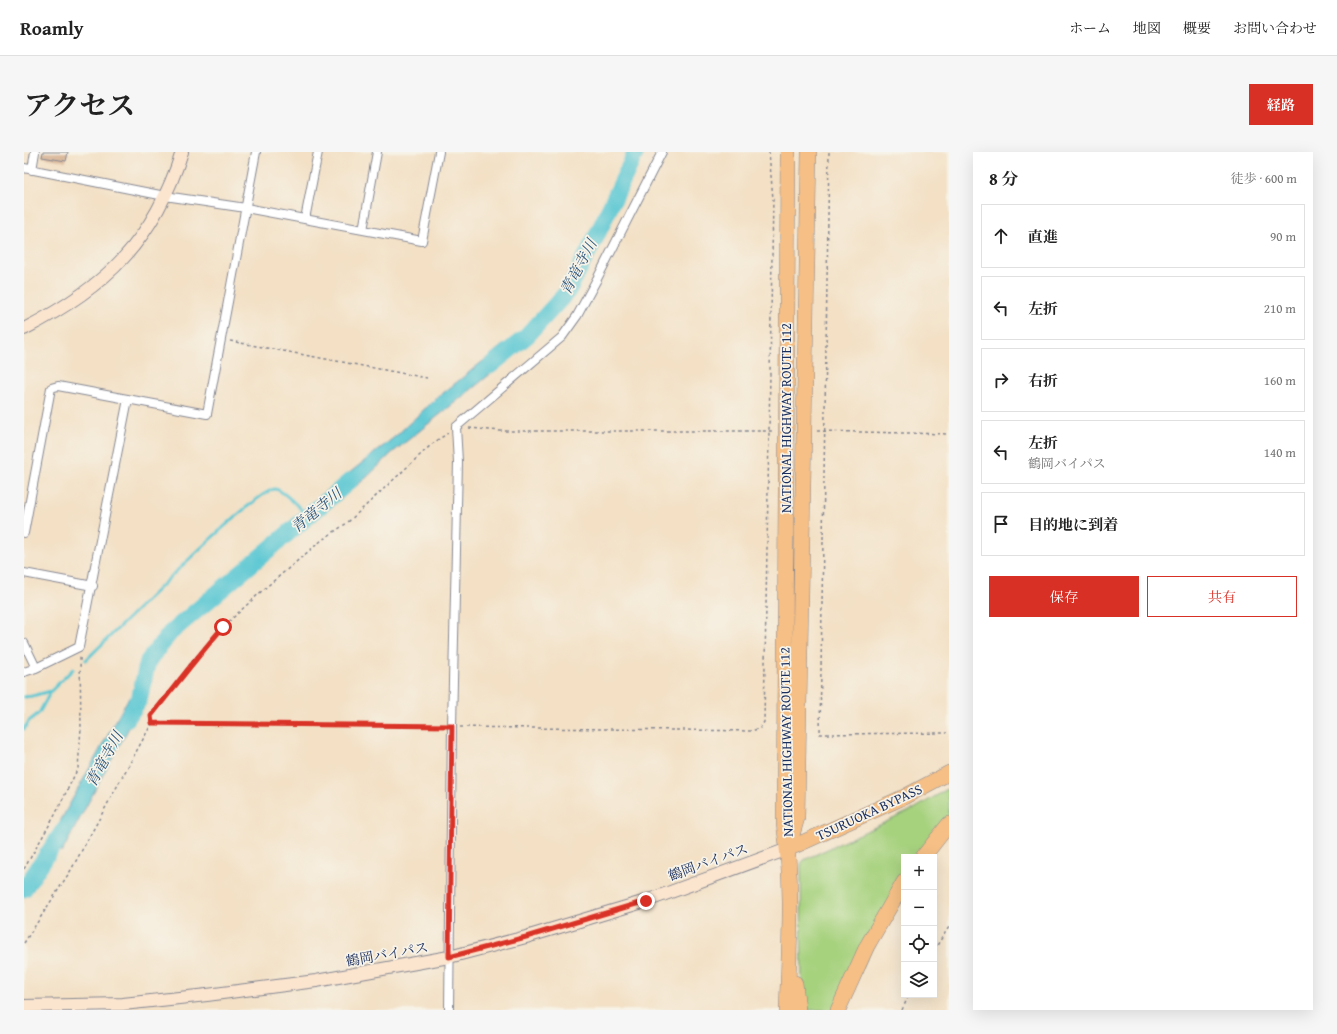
<!DOCTYPE html>
<html lang="ja">
<head>
<meta charset="utf-8">
<style>
	body { margin:0; font-family:"Gentium Book Plus","Noto Serif JP",serif; background:#f6f6f6; color:#222 }
	.controls { position:absolute; right:12px; bottom:12px; display:grid; overflow:hidden; border-radius:0px; box-shadow:0 4px 16px #0002 }
	.controls button { width:36px; height:36px; display:grid; place-items:center; padding:0; border:0; border-bottom:1px solid #e0e0e0; background:#fff; color:#222; font:20px sans-serif }
	.stop { position:absolute; width:12px; height:12px; margin:-9px; border:3px solid #d93025; border-radius:50%; background:#fff }
	.stop.end { background:#d93025; border-color:#fff; box-shadow:0 1px 4px #0008 }
	.list { margin:0; padding:0; list-style:none }
	h2 { display:flex; justify-content:space-between; align-items:center; height:52px; margin:0; padding:0 16px; font-size:17px }
	h2 small { font-size:13px; font-weight:400; color:#767676 }
	.list li { display:grid; grid-template-columns:26px 1fr auto; gap:12px; align-items:center; box-sizing:border-box; height:64px; margin:0 8px 8px; padding:0 8px; border:1px solid #e0e0e0; border-radius:0px }
	.list b { display:block; font-size:15px; white-space:nowrap }
	.list p { margin:0; font-size:13px; white-space:nowrap; color:#767676 }
	.list em { font-size:13px; font-style:normal; color:#767676 }
	.actions { display:flex; gap:8px; padding:12px 16px }
	.actions a { flex:1; padding:9px 0; border:1px solid #d93025; border-radius:0px; text-align:center; font-size:14px; color:#d93025 }
	.actions .main { background:#d93025; color:#fff }
	.icon { flex:none; width:22px; height:22px; fill:none; stroke:currentColor; stroke-width:2; stroke-linecap:round; stroke-linejoin:round }
	.map { position:relative; flex:none; width:925px; height:858px; overflow:hidden; border-radius:0px }
	header { display:flex; align-items:center; gap:24px; box-sizing:border-box; height:56px; padding:0 20px; background:#fff; border-bottom:1px solid #e0e0e0 }
	header strong { font-size:19px }
	nav { display:flex; gap:22px; margin-inline-start:auto; font-size:14px }
	.intro { display:flex; align-items:center; justify-content:space-between; box-sizing:border-box; height:96px; padding:0 24px }
	h1 { margin:0; font-size:28px }
	.button { padding:10px 18px; border-radius:0px; background:#d93025; color:#fff; font-size:14px; font-weight:700 }
	main { display:flex; gap:24px; padding:0 24px }
	aside { flex:1; background:#fff; border-radius:0px; box-shadow:0 4px 16px #0002 }
	.map>svg:first-child { display:block }
	.green { fill:#a6d17d; stroke:#60806e }
	.water { fill:#5bc7d3; stroke:#3b7b98 }
	.lines { fill:none; stroke-linecap:round; stroke-linejoin:round }
	.stream { stroke:#5bc7d3; stroke-width:3 }
	.river { stroke:#5bc7d3; stroke-width:17 }
	.building { fill:#d5af8e }
	.street-casing { stroke:#878892; stroke-width:10 }
	.secondary-casing { stroke:#878892; stroke-width:14 }
	.highway-casing { stroke:#878892; stroke-width:16 }
	.path { stroke:#878892; stroke-width:1.5; stroke-dasharray:3 3; stroke-linecap:butt }
	.street { stroke:#fff; stroke-width:8 }
	.secondary { stroke:#fbe5cf; stroke-width:12 }
	.highway { stroke:#f5bf86; stroke-width:15 }
	.route { stroke:#d93025; stroke-width:5 }
	.labels { text-anchor:middle; dominant-baseline:central; stroke-width:3.5; stroke-linejoin:round; paint-order:stroke }
	.street-label { font-size:14px; fill:#1b2f5e; stroke:#f7f3e8 }
	.water-label { font-size:15px; font-style:italic; fill:#2b557b; stroke:#f7f3e8 }
</style>
</head>
<body>
<header>
<strong>Roamly</strong>
<nav><a>ホーム</a><a>地図</a><a>概要</a><a>お問い合わせ</a></nav>
</header>
<div class="intro"><h1>アクセス</h1><a class="button">経路</a></div>
<main>
<div class="map">
<svg width="925" height="858" viewBox="0 0 925 858">
	<rect width="100%" height="100%" fill="#f7f3e8"/>
	<filter id="ink" filterUnits="userSpaceOnUse"><feTurbulence type="fractalNoise" baseFrequency=".025" numOctaves="2"/><feDisplacementMap in="SourceGraphic" scale="8" xChannelSelector="R" yChannelSelector="G"/><feConvolveMatrix kernelMatrix="1 2 1 2 8 2 1 2 1" color-interpolation-filters="sRGB"/></filter>
	<filter id="wash" filterUnits="userSpaceOnUse"><feTurbulence type="fractalNoise" baseFrequency=".012" numOctaves="4" result="noise"/><feDisplacementMap in="SourceGraphic" scale="16" xChannelSelector="R" yChannelSelector="G"/><feGaussianBlur stdDeviation="0.9" result="paint"/><feColorMatrix in="noise" values="0 0 0 0 0 0 0 0 0 0 0 0 0 0 0 0 0 1.4 0 .05"/><feComposite in="paint" operator="in"/></filter>
	<g filter="url(#wash)">
		<rect width="100%" height="100%" fill="#f3e0c5"/>
		<path class="green" d="M 925,636 L 925,678 L 902,705 L 880,705 L 880,730 L 817,858 L 778,858 L 777,712 L 780,708 L 890,657 Z"/>
		<path class="water" d="M 479,193 L 487,204 L 474,216 L 368,301 L 341,327 L 314,348 L 304,338 L 373,283 L 408,250 Z
			M 105,545 L 119,550 C 92,600 64,650 38,700 L 23,693 Z"/>
		<g class="lines">
			<path class="stream" d="M 62,508 C 86,485 231,337 251,337 C 260,338 277,358 284,364
				M 0,545 L 8,544 L 27,539
				M 0,577 L 5,569 L 15,561 L 27,539 L 49,517"/>
			<path class="river" d="M 466,214 L 503,184 L 544,139 L 572,85 L 612,0
				M 102,568 L 115,548 L 124,509 L 146,481 L 326,329
				M 0,737 L 41,676"/>
		</g>
		<g id="blocks">
			<path class="building" d="M 19,0 L 44,0 L 42,9 L 18,5 Z"/>
		</g>
	</g>
	<g filter="url(#ink)">
		<use href="#blocks" fill-opacity="0" stroke="#878892" stroke-width="1"/>
		<g class="lines">
			<g class="street-casing">
				<path id="street" d="M 0,16 L 141,44 L 222,56 L 398,89 L 415,0
					M 8,18 L 11,0
					M 281,67 L 294,0
					M 339,78 L 353,0
					M 0,381 L 27,236 L 34,234 L 183,262 L 232,0
					M 0,421 L 69,434
					M 0,491 L 12,516
					M 0,520 L 12,516 L 55,495 L 104,247
					M 425,858 L 428,574 L 434,310 L 432,275 L 538,185 L 553,164 L 573,127 L 638,0"/>
			</g>
			<g class="secondary-casing">
				<path id="secondary" d="M 0,177 C 82,135 130,89 158,0
					M 0,854 L 99,852 L 183,843 L 292,829 L 425,805 L 502,785 L 622,749 L 764,697"/>
			</g>
			<g class="highway-casing">
				<path id="highway" d="M 766,690 L 773,666 L 785,0
					M 764,697 L 880,645 L 925,621
					M 899,705 L 925,672
					M 771,831 L 774,858
					M 763,858 C 765,796 770,733 760,672 L 764,0
					M 814,858 L 843,794 L 880,730"/>
			</g>
			<path class="path" d="M 805,0 L 796,582 L 923,581
				M 206,189 L 403,226
				M 445,276 L 476,279 L 749,279
				M 793,279 L 925,282
				M 128,571 L 420,574
				M 436,575 L 728,579 L 736,576 L 740,570 L 749,47 L 745,0
				M 0,717 L 31,663 L 54,616 L 57,576 L 56,504
				M 0,791 L 47,718 L 128,571 L 127,564 L 155,529 L 167,511 L 199,475 L 240,437 L 298,388 L 323,371 L 408,292 L 424,281
				M 910,798 L 925,775
				M 878,858 L 885,843"/>
			<use href="#street" class="street"/>
			<use href="#secondary" class="secondary"/>
			<use href="#highway" class="highway"/>
		</g>
	</g>
	<g class="lines" filter="url(#ink)">
		<path class="route" d="M 199,475 C 174,504 151,534 127,564 L 128,571 L 428,574 L 425,805 L 502,785 L 622,749"/>
	</g>
	<g class="labels">
		<g class="street-label">
			<text transform="translate(762 266) rotate(-90)">NATIONAL HIGHWAY ROUTE 112</text>
			<text transform="translate(762 590) rotate(-91)">NATIONAL HIGHWAY ROUTE 112</text>
			<text transform="translate(845 660) rotate(-25)">TSURUOKA BYPASS</text>
			<text transform="translate(684 710) rotate(-20)">鶴岡バイパス</text>
			<text transform="translate(363 802) rotate(-10)">鶴岡バイパス</text>
		</g>
		<g class="water-label">
			<text transform="translate(554 115) rotate(-62)">青竜寺川</text>
			<text transform="translate(292 358) rotate(-39)">青竜寺川</text>
			<text transform="translate(80 607) rotate(-61)">青竜寺川</text>
		</g>
	</g>
</svg>
<div class="controls">
<button>+</button>
<button>−</button>
<button><svg class="icon" aria-label="locate" viewBox="0 0 24 24"><circle cx="12" cy="12" r="6"/><path d="M12 2v4M12 18v4M2 12h4M18 12h4"/></svg></button>
<button><svg class="icon" aria-label="layers" viewBox="0 0 24 24"><path d="M12 4l9 5-9 5-9-5zM3 14l9 5 9-5"/></svg></button>
</div>
<div class="stop" style="left:199px;top:475px"></div>
<div class="stop end" style="left:622px;top:749px"></div>
</div>
<aside>
<h2>8 分<small>徒歩 · 600 m</small></h2>
<ul class="list">
<li><svg class="icon" aria-label="ahead" viewBox="0 0 24 24"><path d="M12 20V5M6 11l6-6 6 6"/></svg><div><b>直進</b></div><em>90 m</em></li>
<li><svg class="icon" aria-label="left" viewBox="0 0 24 24"><path d="M17 20v-9H6M10 6l-5 5 5 5"/></svg><div><b>左折</b></div><em>210 m</em></li>
<li><svg class="icon" aria-label="right" viewBox="0 0 24 24"><path d="M7 20v-9h11M14 6l5 5-5 5"/></svg><div><b>右折</b></div><em>160 m</em></li>
<li><svg class="icon" aria-label="left" viewBox="0 0 24 24"><path d="M17 20v-9H6M10 6l-5 5 5 5"/></svg><div><b>左折</b><p>鶴岡バイパス</p></div><em>140 m</em></li>
<li><svg class="icon" aria-label="arrive" viewBox="0 0 24 24"><path d="M6 21V4h12l-3 4 3 4H6"/></svg><div><b>目的地に到着</b></div></li>
</ul>
<div class="actions"><a class="main">保存</a><a>共有</a></div>
</aside>
</main>
</body>
</html>
